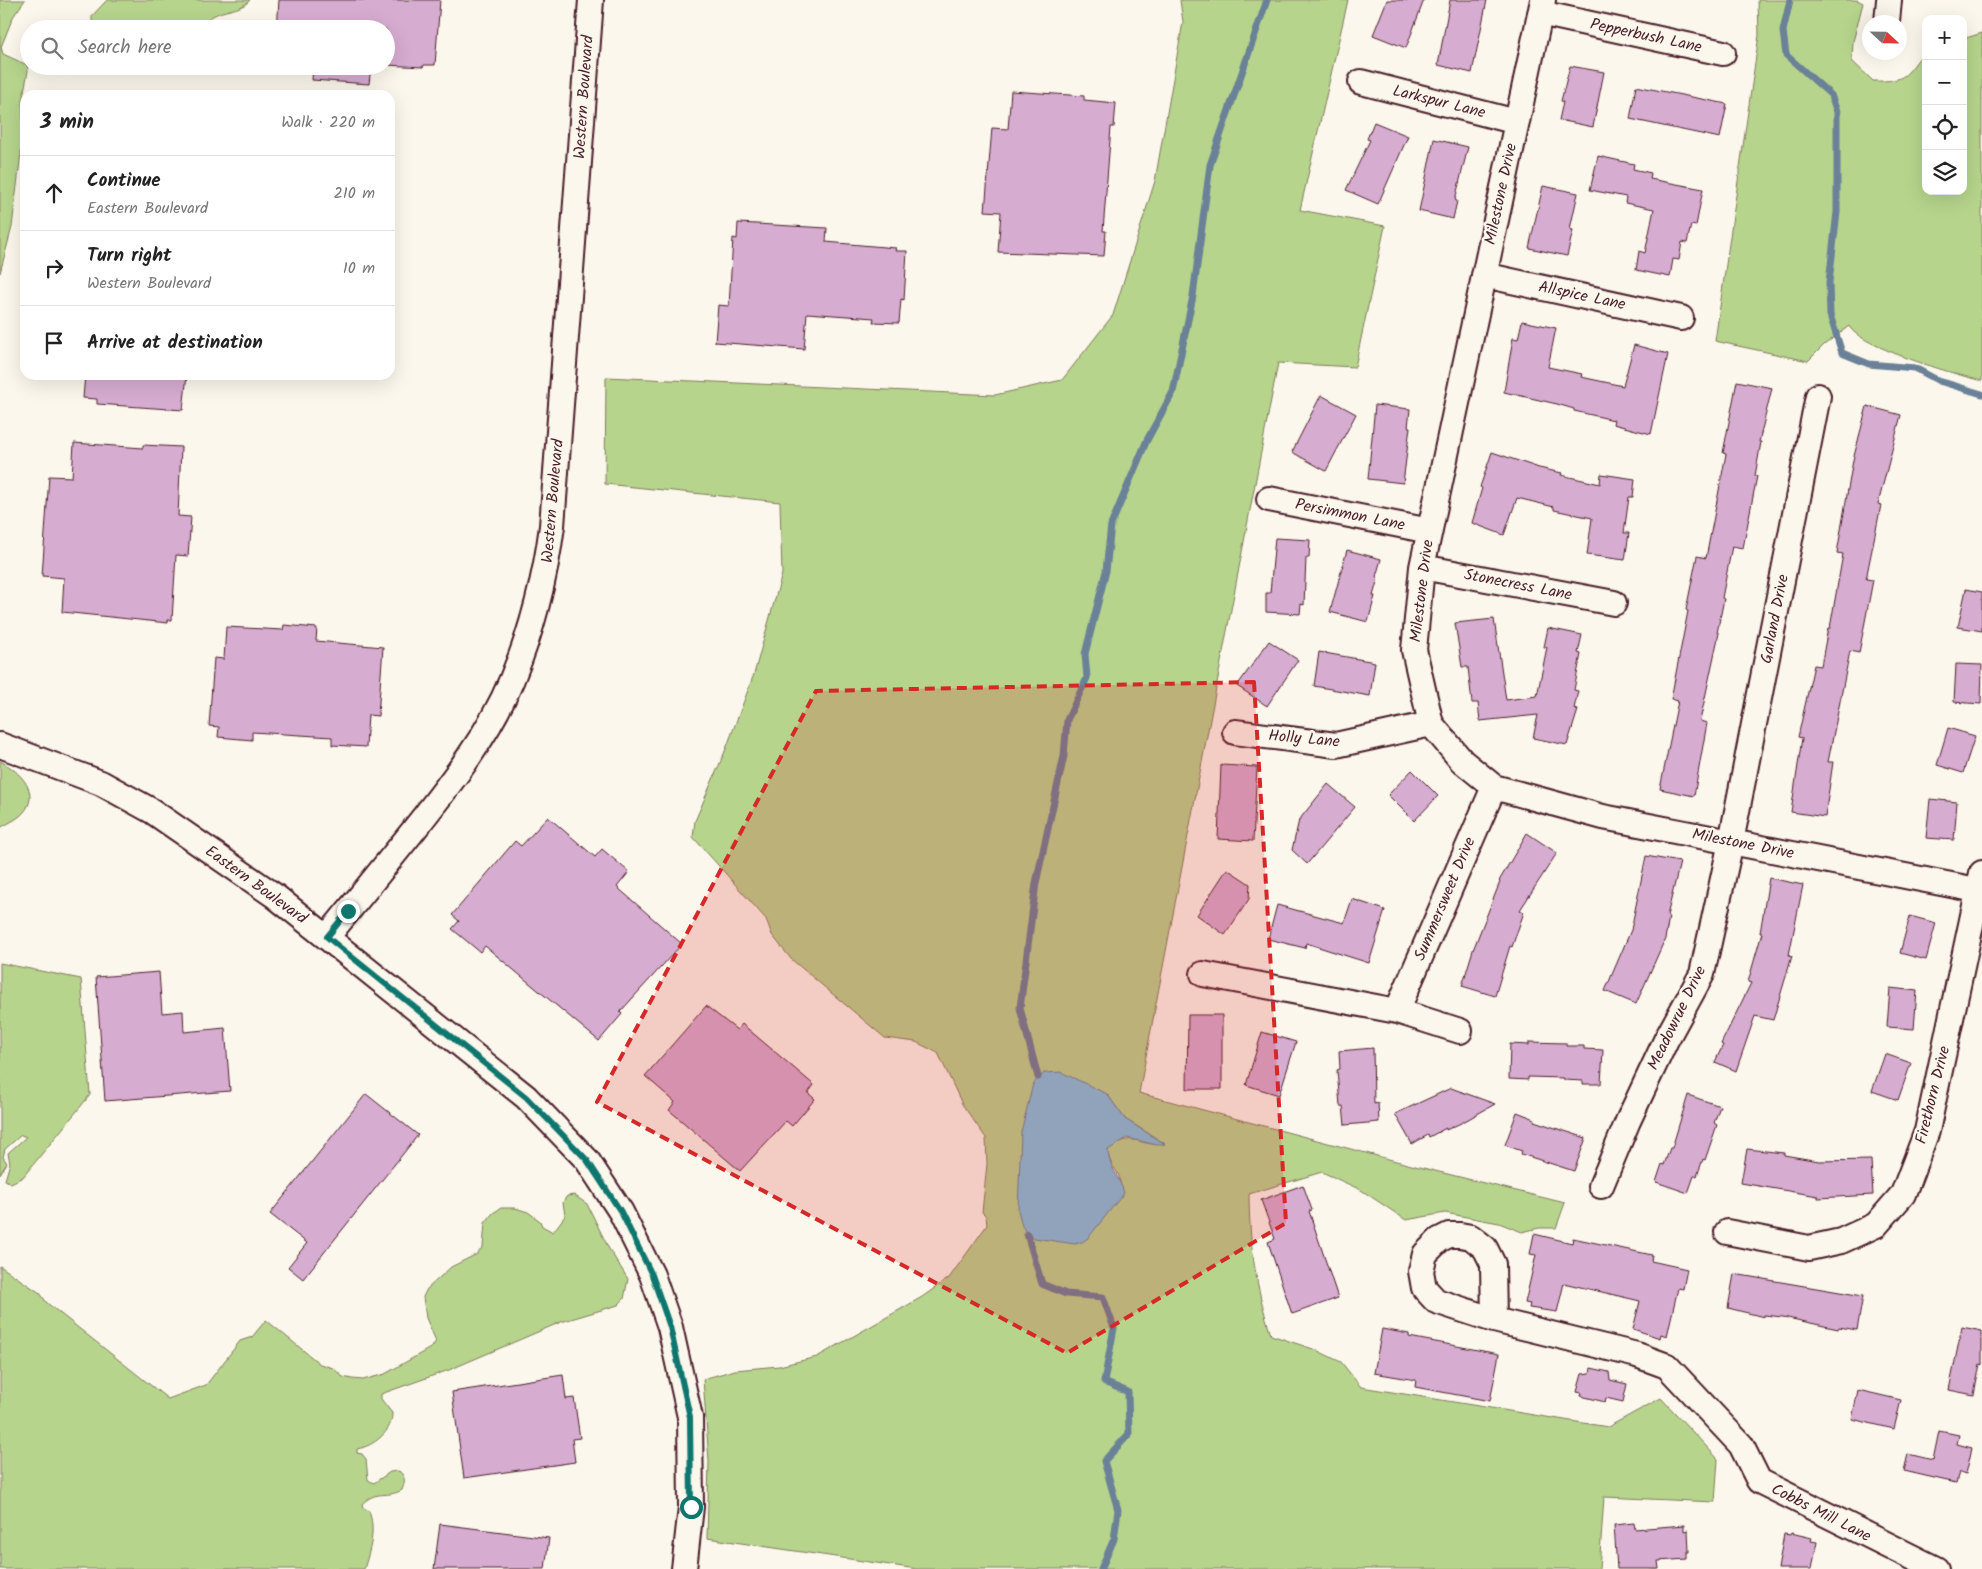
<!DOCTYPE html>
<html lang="en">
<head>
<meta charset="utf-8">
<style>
	body { margin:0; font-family:Kalam,sans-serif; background:#f6f6f6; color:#222 }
	.controls { position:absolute; right:15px; top:15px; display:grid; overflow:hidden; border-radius:10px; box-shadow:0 5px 20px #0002 }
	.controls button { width:45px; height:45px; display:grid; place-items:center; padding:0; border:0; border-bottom:1px solid #e0e0e0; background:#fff; color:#222; font:25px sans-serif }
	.compass { position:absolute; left:1862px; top:15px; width:45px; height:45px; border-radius:50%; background:#fff; box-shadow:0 5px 20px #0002; rotate:112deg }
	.stop { position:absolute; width:15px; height:15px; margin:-11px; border:4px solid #0f766e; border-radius:50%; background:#fff }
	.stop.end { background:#0f766e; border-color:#fff; box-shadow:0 1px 5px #0008 }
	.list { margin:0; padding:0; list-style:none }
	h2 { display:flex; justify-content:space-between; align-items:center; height:65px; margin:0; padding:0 20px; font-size:21px }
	h2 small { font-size:16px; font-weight:400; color:#767676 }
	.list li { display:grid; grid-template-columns:32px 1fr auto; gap:15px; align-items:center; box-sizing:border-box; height:75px; padding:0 20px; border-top:1px solid #e0e0e0 }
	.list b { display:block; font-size:19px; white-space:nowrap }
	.list p { margin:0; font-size:16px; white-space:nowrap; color:#767676 }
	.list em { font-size:16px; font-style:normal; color:#767676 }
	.icon { flex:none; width:28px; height:28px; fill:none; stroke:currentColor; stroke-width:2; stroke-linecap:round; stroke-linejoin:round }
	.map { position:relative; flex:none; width:1982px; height:1569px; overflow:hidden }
	.search { position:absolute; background:#fff; box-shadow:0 5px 20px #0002; left:20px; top:20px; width:375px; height:55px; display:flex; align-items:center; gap:12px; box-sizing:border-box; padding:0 18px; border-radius:28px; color:#767676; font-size:19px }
	.panel { position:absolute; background:#fff; box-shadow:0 5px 20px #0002; left:20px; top:90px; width:375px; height:290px; border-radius:15px }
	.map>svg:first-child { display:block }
	.green { fill:#b6d48c; stroke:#807a5c; fill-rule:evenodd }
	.water { fill:#7fc2e0; stroke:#6a8198 }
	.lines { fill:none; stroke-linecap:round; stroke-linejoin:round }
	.stream { stroke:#6a8198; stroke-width:7 }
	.building { fill:#d6acd1; stroke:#4a1f2b }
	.minor-casing { stroke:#4a1f2b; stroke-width:28 }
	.minor { stroke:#fbf7ec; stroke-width:24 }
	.route { stroke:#0f766e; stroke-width:6 }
	.marked { fill:#d62828; fill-opacity:0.2; stroke:#d62828; stroke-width:4; stroke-dasharray:10 6; stroke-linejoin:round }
	.labels { text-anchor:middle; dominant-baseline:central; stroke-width:5; stroke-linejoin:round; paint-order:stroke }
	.street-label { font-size:16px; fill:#4a1f2b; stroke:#fbf7ec }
</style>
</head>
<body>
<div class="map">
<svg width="1982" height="1569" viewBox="0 0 1982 1569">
	<rect width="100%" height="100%" fill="#fbf7ec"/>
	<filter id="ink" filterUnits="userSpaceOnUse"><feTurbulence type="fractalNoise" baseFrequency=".02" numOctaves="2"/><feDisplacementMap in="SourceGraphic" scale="10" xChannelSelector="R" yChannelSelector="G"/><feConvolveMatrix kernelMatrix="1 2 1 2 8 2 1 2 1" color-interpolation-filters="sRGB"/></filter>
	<g filter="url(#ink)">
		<path class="green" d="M 0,0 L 25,0 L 13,17 L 1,47 L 3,54 L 27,65 L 28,71 L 22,102 L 24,128 L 12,227 L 0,273 Z
			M 107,0 L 250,0 C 237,15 215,5 199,29 L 92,29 L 92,16 Z
			M 1180,0 L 1348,0 L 1300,210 L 1385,226 L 1355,367 L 1278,363 L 1139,1093 L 1415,1166 L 1565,1203 L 1556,1228 L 1539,1228 L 1522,1232 L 1499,1223 L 1445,1213 L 1406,1220 L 1361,1190 L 1322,1172 L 1249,1194 C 1249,1243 1256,1288 1271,1335 L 1316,1350 L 1341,1362 L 1361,1387 L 1608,1427 L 1661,1398 L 1718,1459 L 1715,1502 L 1604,1497 L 1599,1569 L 917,1569 L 707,1538 L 709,1461 L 703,1379 L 735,1370 L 779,1366 L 817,1357 L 922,1297 L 949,1278 L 987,1225 L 986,1216 L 982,1212 L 987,1164 L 986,1138 L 962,1104 L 938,1053 L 916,1042 L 885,1038 L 791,959 L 772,935 L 766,919 L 693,837 L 695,821 L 726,749 L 754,674 L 782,574 L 780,502 L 605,484 L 606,377 L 995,395 L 1062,380 L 1113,315 L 1155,181 L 1183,22 ZM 1107,1094 L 1125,1119 L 1164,1143 C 1140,1149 1133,1128 1108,1150 C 1108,1162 1114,1166 1119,1176 C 1122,1184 1117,1201 1111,1207 L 1027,1234 Z
			M 1758,0 L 1857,0 L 1863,3 L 1853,42 L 1852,61 L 1873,81 C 1909,82 1905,74 1926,50 L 1926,191 L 1963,191 L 1963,39 L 1982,33 L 1982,381 C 1958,375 1859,347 1849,326 L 1824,345 L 1808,361 L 1715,341 L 1759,35 Z
			M 0,761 C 20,771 44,795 20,816 C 14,821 6,824 0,828 Z
			M 0,963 L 81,979 L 90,1095 L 23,1177 L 11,1183 L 5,1180 L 10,1163 L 8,1153 L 26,1137 L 21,1135 L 5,1149 L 3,1157 L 7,1163 L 0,1174 Z
			M 574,1195 L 587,1204 L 609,1249 L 628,1279 L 624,1299 L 618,1305 L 561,1322 L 449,1370 L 381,1394 L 381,1399 L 392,1413 C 393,1431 374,1446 357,1449 L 357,1453 L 362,1454 L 366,1459 L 368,1480 L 374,1483 L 390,1472 L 399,1471 C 406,1477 405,1482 402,1490 C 386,1499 377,1489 362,1504 L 363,1508 L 369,1511 C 376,1531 370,1550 364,1569 L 0,1569 L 0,1266 L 40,1293 L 47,1303 L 168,1399 L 206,1385 L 240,1341 L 252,1337 L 266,1320 L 320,1364 L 333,1368 L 343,1377 L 352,1379 L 363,1380 L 385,1374 L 432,1347 L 436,1341 L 426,1318 L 423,1297 L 427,1289 L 451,1267 L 477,1254 L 483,1247 L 485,1223 L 493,1213 L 501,1208 L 515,1208 L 528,1212 L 540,1221 L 542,1226 L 553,1232 L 565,1216 L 563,1202 L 567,1196 Z"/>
		<path class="water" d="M 1061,1072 L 1107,1094 L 1125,1119 L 1165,1144 L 1157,1145 L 1127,1138 L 1108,1150 C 1108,1165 1120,1178 1124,1193 L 1088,1238 L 1082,1242 L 1075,1244 L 1034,1238 L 1027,1234 L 1022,1226 L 1018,1210 L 1021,1132 L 1033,1084 L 1044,1073 Z"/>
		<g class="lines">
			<path class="stream" d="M 1790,0 L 1783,31 L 1786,55 L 1831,95 L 1837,112 L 1837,212 L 1829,282 L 1830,315 L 1842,353 L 1869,364 L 1915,368 L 1939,381 L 1982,394
				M 1038,1077 L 1020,1008 L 1036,883 L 1064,756 L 1067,720 L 1087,678 L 1085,654 L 1106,571 L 1111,525 L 1147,440 L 1173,392 L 1193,296 L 1210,165 L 1267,0
				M 1027,1234 L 1042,1284 L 1066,1294 L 1103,1297 L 1114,1328 L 1104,1382 L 1128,1392 L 1129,1434 L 1104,1461 L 1118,1510 L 1114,1539 L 1101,1569"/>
		</g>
		<path class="building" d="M 279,0 L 440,0 L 435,65 L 424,65 L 423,67 L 386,65 L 386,29 L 277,29 Z
			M 1387,0 L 1424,0 L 1406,48 L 1373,35 Z
			M 1450,0 L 1487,0 L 1472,73 L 1438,65 Z
			M 313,66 L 371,66 L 369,84 L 312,80 Z
			M 1570,66 L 1604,72 L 1593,127 L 1559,120 L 1563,102 L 1561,101 Z
			M 1636,86 L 1727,104 L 1720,138 L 1630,119 Z
			M 1011,91 L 1084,96 L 1084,100 L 1116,103 L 1114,127 L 1111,127 L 1103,231 L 1106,231 L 1104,256 L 998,252 L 1001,212 L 985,211 L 992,128 L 1008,129 Z
			M 1374,122 L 1408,136 L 1378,204 L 1346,190 L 1370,140 L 1367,139 Z
			M 1434,139 L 1468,147 L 1455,200 L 1457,201 L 1453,219 L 1419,211 Z
			M 1598,156 L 1634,164 L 1633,169 L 1651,173 L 1650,179 L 1703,189 L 1696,226 L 1691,225 L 1687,243 L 1682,242 L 1679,260 L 1673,259 L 1670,277 L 1636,270 L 1639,251 L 1645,253 L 1654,209 L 1625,203 L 1626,197 L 1590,190 Z
			M 1543,186 L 1578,193 L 1570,229 L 1573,230 L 1567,256 L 1529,248 Z
			M 738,223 L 827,228 L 826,242 L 896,248 L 895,251 L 907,251 L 904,300 L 901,299 L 899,323 L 873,322 L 874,318 L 807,313 L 804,349 L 715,342 L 718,305 L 729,306 L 733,238 L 737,239 Z
			M 1522,321 L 1556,328 L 1548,367 L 1582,374 L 1581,377 L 1623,386 L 1634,345 L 1668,354 L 1651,434 L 1613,424 L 1614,420 L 1574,411 L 1574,409 L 1557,404 L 1504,392 L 1513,338 L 1518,339 Z
			M 85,375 L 187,375 L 183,410 L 97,404 L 97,399 L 83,398 Z
			M 1737,381 L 1772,388 L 1759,442 L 1761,442 L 1755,476 L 1757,476 L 1743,548 L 1732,546 L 1722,598 L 1724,599 L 1717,633 L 1719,633 L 1700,721 L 1707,723 L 1694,796 L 1660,789 L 1678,701 L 1671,699 L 1688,611 L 1686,610 L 1697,556 L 1706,558 L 1726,454 L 1723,453 Z
			M 1321,395 L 1356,414 L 1326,471 L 1292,452 Z
			M 1375,405 L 1410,409 L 1408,427 L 1410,427 L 1403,483 L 1368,479 Z
			M 1867,406 L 1901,415 L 1878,504 L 1881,505 L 1866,579 L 1873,580 L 1859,653 L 1850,651 L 1828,762 L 1833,762 L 1825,817 L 1791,812 L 1802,738 L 1798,737 L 1814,665 L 1821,666 L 1828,628 L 1830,628 L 1843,554 L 1837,553 L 1853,460 Z
			M 74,443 L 143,448 L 143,445 L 181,447 L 178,516 L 191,517 L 188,556 L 176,555 L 172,620 L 168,620 L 168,623 L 62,612 L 64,578 L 42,576 L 49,476 L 72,477 Z
			M 1492,452 L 1539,468 L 1562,473 L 1561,475 L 1600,484 L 1601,474 L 1635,479 L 1633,497 L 1629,497 L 1624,533 L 1629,533 L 1625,560 L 1587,555 L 1592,518 L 1554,510 L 1554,507 L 1517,498 L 1504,535 L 1472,523 L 1482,488 L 1480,487 Z
			M 1275,538 L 1310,540 L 1309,558 L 1306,558 L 1304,605 L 1301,604 L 1300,614 L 1266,612 L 1266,593 L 1270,593 Z
			M 1347,550 L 1381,559 L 1376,577 L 1378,578 L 1373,596 L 1375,596 L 1368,622 L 1330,612 Z
			M 1966,589 L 1982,592 L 1982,631 L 1958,627 Z
			M 1494,619 L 1506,700 L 1537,696 L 1547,647 L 1544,647 L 1548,628 L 1582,635 L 1578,653 L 1581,654 L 1574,690 L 1578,691 L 1574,709 L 1578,710 L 1567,745 L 1533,738 L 1538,715 L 1480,721 L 1478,703 L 1472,703 L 1468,667 L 1462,667 L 1455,623 Z
			M 284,625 L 317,628 L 316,641 L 383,647 L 378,716 L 368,715 L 366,747 L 332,745 L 332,737 L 252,732 L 252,740 L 218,737 L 219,727 L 209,726 L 214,658 L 224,659 L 226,627 L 283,630 Z
			M 1269,641 L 1298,660 L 1267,706 L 1237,686 Z
			M 1319,652 L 1375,662 L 1370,696 L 1314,686 Z
			M 1956,664 L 1982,665 L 1981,704 L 1954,702 Z
			M 1948,728 L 1975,736 L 1963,773 L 1937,765 Z
			M 1221,765 L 1257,767 L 1253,841 L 1218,839 Z
			M 1412,770 L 1438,796 L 1414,821 L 1388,795 Z
			M 1328,784 L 1355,807 L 1307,864 L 1292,850 L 1299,820 Z
			M 1930,799 L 1957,802 L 1954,840 L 1926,838 Z
			M 548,817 L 595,857 L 602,849 L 629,872 L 617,887 L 682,944 L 620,1012 L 622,1014 L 599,1041 L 485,946 L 480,952 L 452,929 L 459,921 L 452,915 L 515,841 L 521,846 Z
			M 1527,833 L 1557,853 L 1520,910 L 1524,912 L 1512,947 L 1510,946 L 1495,996 L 1462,986 L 1473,950 L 1500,882 L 1499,881 Z
			M 1646,856 L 1680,862 L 1667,916 L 1669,917 L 1665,939 L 1636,1004 L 1605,991 L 1631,930 Z
			M 1227,869 L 1250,884 L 1249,899 L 1225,935 L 1197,915 Z
			M 1769,878 L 1803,885 L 1789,955 L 1792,956 L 1773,1020 L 1755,1016 L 1736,1071 L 1715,1062 L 1723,1045 L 1721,1044 L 1751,983 L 1748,982 L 1762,933 L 1760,933 Z
			M 1352,899 L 1385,910 L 1369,963 L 1306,943 L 1305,948 L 1268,939 L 1277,905 L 1344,923 Z
			M 1910,916 L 1936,923 L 1926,960 L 1900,953 Z
			M 159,972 L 162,1013 L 183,1011 L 184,1032 L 225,1028 L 230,1091 L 105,1101 L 96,977 Z
			M 1890,988 L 1917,991 L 1914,1029 L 1887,1027 Z
			M 706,1006 L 737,1030 L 742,1024 L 814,1085 L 808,1093 L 815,1099 L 792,1126 L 786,1121 L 740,1171 L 669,1110 L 675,1102 L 645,1076 Z
			M 1188,1015 L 1222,1015 L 1222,1089 L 1187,1089 Z
			M 1262,1032 L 1296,1042 L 1279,1095 L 1246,1085 Z
			M 1529,1042 L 1566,1043 L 1566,1046 L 1584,1046 L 1584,1049 L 1603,1050 L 1601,1084 L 1583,1084 L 1583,1081 L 1564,1080 L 1564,1078 L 1528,1077 L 1528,1080 L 1509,1079 L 1510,1044 L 1529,1045 Z
			M 1373,1048 L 1374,1104 L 1378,1103 L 1379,1122 L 1345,1125 L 1343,1106 L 1340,1106 L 1337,1070 L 1340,1069 L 1339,1051 Z
			M 1885,1054 L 1911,1063 L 1898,1100 L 1872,1091 Z
			M 1451,1088 L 1495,1104 L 1463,1122 L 1446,1130 L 1446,1128 L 1429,1137 L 1428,1135 L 1412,1144 L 1395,1114 Z
			M 366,1094 L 418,1135 L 303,1279 L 288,1267 L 307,1243 L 270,1214 Z
			M 1688,1095 L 1720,1106 L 1714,1123 L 1717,1125 L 1705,1160 L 1703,1159 L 1697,1176 L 1694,1176 L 1688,1193 L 1656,1182 L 1662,1164 L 1664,1165 L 1670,1148 L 1672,1148 Z
			M 1517,1112 L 1535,1119 L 1534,1121 L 1586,1138 L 1574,1171 L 1521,1154 L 1522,1151 L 1505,1145 Z
			M 1747,1149 L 1784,1153 L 1784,1155 L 1819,1161 L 1871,1160 L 1873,1195 L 1818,1198 L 1818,1196 L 1741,1183 Z
			M 1303,1185 L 1312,1210 L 1309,1211 L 1338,1298 L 1292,1314 L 1268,1242 L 1275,1239 L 1261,1200 Z
			M 1534,1234 L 1572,1243 L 1573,1238 L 1652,1255 L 1651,1261 L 1687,1269 L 1683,1289 L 1678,1288 L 1667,1336 L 1661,1334 L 1660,1338 L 1633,1329 L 1640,1301 L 1572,1285 L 1564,1283 L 1557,1312 L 1529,1308 L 1530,1304 L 1525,1303 L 1536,1255 L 1530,1254 Z
			M 1734,1274 L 1863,1296 L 1857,1330 L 1839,1327 L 1838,1329 L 1783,1317 L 1764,1315 L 1764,1317 L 1728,1308 Z
			M 1962,1327 L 1982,1331 L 1982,1365 L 1980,1364 L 1974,1395 L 1949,1390 Z
			M 1382,1329 L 1409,1334 L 1409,1337 L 1499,1354 L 1490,1401 L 1415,1387 L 1416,1380 L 1374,1373 Z
			M 1591,1368 L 1609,1372 L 1610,1380 L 1627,1384 L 1623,1402 L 1606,1398 L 1605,1402 L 1581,1396 L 1582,1393 L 1577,1392 L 1582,1374 L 1590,1373 Z
			M 563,1375 L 566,1399 L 574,1398 L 580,1438 L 572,1439 L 575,1462 L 464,1478 L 452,1392 Z
			M 1858,1390 L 1901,1400 L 1894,1429 L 1852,1419 Z
			M 1939,1431 L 1959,1435 L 1957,1444 L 1972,1448 L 1966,1474 L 1959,1472 L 1956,1483 L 1904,1471 L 1908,1454 L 1933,1460 Z
			M 1634,1523 L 1635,1529 L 1684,1525 L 1684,1531 L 1688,1530 L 1689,1552 L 1687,1552 L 1687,1559 L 1658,1561 L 1659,1569 L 1617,1569 L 1614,1525 Z
			M 440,1524 L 549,1538 L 545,1569 L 434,1569 Z
			M 1791,1533 L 1812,1538 L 1811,1541 L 1817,1542 L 1812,1569 L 1778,1569 L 1784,1534 L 1790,1535 Z"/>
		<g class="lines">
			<g class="minor-casing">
				<path id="minor" d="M 1543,0 L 1422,567 L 1414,650 L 1431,724 L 1462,761 L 1494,787 L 1603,817 L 1982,891
					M 1540,13 L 1723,53
					M 1887,22 L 1889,0
					M 1361,82 L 1517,122
					M 1484,275 L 1681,318
					M 1269,499 L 1430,531
					M 1422,567 L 1614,603
					M 1235,732 L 1336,745 L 1431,724
					M 0,745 L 101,783 L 152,811 L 275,896 L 526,1097 L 587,1160 L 621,1212 L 652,1275 L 670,1327 L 690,1417 L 691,1507 L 684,1569
					M 327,937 C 356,902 384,867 413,831 C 450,784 489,735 512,679 C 533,629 545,579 552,526 L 591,0
					M 1203,974 L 1397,1011 L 1460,1031
					M 1397,1011 L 1494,787
					M 1601,1186 L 1628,1121 L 1666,1040 L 1702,974 L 1731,842 L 1818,396
					M 1727,1232 L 1809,1248 L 1841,1241 L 1876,1225 L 1903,1194 L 1927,1131 L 1982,873
					M 1494,1320 L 1493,1264 L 1485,1248 L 1471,1237 L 1460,1235 L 1449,1235 L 1439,1240 L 1425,1254 L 1421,1271 L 1424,1288 L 1436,1301 L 1494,1320 L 1637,1355 L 1667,1366 L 1741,1445 L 1759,1481 L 1936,1569"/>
			</g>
			<use href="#minor" class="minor"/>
		</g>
	</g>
	<g class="lines" filter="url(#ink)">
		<path class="route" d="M 348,911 L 327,937 L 526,1097 L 587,1160 L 621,1212 L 652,1275 L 670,1327 L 690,1417 L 691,1507"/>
	</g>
	<path class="marked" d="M 1254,682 L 1286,1223 L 1067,1353 L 597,1102 L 816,691 Z"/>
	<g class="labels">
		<g class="street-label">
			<text transform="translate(1646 36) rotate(12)">Pepperbush Lane</text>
			<text transform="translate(584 97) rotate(-86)">Western Boulevard</text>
			<text transform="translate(1439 102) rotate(14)">Larkspur Lane</text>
			<text transform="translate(1501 194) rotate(-78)">Milestone Drive</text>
			<text transform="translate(1582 296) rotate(12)">Allspice Lane</text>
			<text transform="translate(553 501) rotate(-85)">Western Boulevard</text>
			<text transform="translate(1350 515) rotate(11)">Persimmon Lane</text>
			<text transform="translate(1518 585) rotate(11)">Stonecress Lane</text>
			<text transform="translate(1422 591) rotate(-83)">Milestone Drive</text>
			<text transform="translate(1775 619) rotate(-79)">Garland Drive</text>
			<text transform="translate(1304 739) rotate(5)">Holly Lane</text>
			<text transform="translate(1743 844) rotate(11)">Milestone Drive</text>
			<text transform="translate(256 885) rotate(36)">Eastern Boulevard</text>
			<text transform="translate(1445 899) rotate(-67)">Summersweet Drive</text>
			<text transform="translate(1677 1018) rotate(-64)">Meadowrue Drive</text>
			<text transform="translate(1933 1095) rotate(-76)">Firethorn Drive</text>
			<text transform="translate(1821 1513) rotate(27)">Cobbs Mill Lane</text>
		</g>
	</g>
</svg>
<div class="controls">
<button>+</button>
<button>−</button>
<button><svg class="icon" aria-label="locate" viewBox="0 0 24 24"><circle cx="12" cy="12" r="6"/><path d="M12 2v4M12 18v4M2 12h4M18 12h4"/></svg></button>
<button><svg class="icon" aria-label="layers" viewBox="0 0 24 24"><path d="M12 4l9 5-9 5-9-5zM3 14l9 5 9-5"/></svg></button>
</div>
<svg class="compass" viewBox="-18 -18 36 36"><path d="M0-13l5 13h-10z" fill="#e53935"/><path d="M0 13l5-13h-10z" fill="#767676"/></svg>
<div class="stop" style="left:691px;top:1507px"></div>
<div class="stop end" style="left:348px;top:911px"></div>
<div class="search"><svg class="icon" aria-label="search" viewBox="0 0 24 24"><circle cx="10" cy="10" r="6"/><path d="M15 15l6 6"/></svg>Search here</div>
<section class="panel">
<h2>3 min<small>Walk · 220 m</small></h2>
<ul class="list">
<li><svg class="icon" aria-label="ahead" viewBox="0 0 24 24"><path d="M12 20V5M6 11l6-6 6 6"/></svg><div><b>Continue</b><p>Eastern Boulevard</p></div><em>210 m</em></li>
<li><svg class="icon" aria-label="right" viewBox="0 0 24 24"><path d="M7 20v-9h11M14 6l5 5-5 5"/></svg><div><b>Turn right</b><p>Western Boulevard</p></div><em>10 m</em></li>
<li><svg class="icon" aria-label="arrive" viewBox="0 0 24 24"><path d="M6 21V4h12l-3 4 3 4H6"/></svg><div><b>Arrive at destination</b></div></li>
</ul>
</section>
</div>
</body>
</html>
